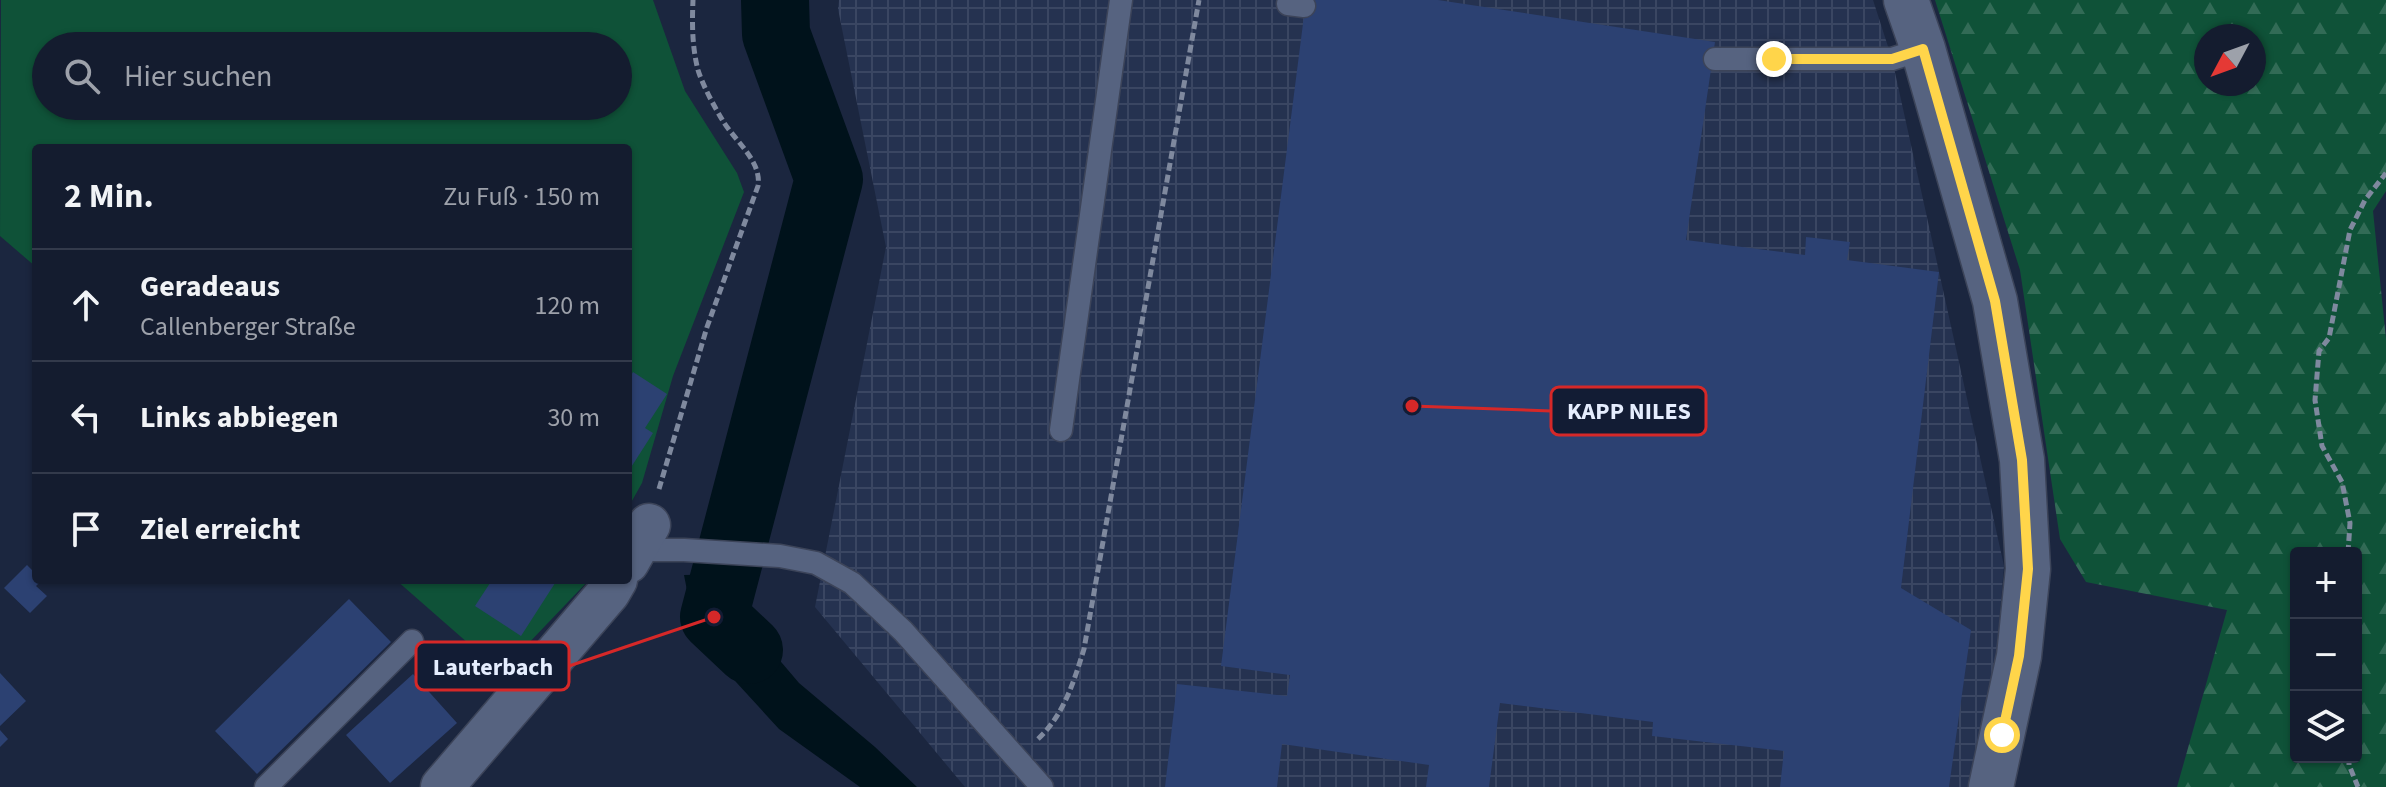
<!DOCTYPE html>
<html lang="de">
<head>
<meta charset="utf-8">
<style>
	body { margin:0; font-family:"Source Sans 3",sans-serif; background:#21293b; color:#f1f3f6 }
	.controls { position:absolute; right:24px; bottom:24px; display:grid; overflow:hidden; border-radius:8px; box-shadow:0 2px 6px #0004 }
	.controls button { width:72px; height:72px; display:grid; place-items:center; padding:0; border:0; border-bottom:2px solid #333a4b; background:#141c2f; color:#f1f3f6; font:40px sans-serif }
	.compass { position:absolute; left:2194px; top:24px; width:72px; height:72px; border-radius:50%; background:#141c2f; box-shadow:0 2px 6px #0004; rotate:229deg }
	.stop { position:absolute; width:24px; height:24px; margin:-18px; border:6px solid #ffd54a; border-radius:50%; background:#fff }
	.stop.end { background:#ffd54a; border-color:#fff; box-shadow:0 2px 8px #0008 }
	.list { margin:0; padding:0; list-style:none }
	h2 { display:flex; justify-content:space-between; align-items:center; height:104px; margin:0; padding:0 32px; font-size:34px }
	h2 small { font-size:26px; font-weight:400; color:#9da1aa }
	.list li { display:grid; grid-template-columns:52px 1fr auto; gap:24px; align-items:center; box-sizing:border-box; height:112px; padding:0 32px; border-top:2px solid #333a4b }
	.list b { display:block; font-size:30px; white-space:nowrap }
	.list p { margin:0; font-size:26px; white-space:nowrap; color:#9da1aa }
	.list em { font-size:26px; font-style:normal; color:#9da1aa }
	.icon { flex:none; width:44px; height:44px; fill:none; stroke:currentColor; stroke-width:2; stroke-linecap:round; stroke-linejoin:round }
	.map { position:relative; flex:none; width:2386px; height:787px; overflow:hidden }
	.search { position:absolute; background:#141c2f; box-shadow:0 2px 6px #0004; left:32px; top:32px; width:600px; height:88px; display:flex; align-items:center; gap:20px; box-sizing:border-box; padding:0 28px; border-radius:44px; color:#9da1aa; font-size:30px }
	.panel { position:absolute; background:#141c2f; box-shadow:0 2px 6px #0004; left:32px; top:144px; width:600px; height:440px; border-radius:8px }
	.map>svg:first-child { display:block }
	.industrial { fill:url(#industrial-grid) }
	.green { fill:#0f5238; fill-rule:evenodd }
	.forest { fill:url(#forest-firs); fill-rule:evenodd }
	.water { fill:#00121b }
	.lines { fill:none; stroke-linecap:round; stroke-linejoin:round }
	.river { stroke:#00121b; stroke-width:68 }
	.building { fill:#2c4172 }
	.service-casing { stroke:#3c4459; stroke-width:25 }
	.minor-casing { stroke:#3c4459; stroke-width:45 }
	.tertiary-casing { stroke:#3c4459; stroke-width:47 }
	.path { stroke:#7f899e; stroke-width:5; stroke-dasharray:8 4; stroke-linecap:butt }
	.service { stroke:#566380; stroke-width:22 }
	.minor { stroke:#566380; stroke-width:42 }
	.tertiary { stroke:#566380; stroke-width:44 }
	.route { stroke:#ffd54a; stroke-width:10 }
	.leader { fill:none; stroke:#d62828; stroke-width:3 }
	.callout-dot { fill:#d62828; stroke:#121c34; stroke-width:3 }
	.callout { fill:#121c34; stroke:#d62828; stroke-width:3 }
	.callout-label { font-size:24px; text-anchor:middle; font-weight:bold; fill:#e5edfe }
</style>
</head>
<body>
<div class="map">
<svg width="2386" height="787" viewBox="0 0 2386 787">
	<defs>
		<pattern id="industrial-grid" width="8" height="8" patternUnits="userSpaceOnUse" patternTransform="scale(2)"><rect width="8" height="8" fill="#253250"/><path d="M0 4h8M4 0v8" fill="none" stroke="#3a4662"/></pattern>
		<pattern id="forest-firs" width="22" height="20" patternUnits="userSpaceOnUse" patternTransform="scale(2)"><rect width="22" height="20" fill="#0f5238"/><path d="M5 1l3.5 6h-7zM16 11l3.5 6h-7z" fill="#326b56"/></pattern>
	</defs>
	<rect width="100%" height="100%" fill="#1b263f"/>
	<path class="industrial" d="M 839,0 L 1873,0 L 1892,59 L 2004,566 L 1997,646 L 1976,787 L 965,787 L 815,607 L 886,247 L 838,9 Z"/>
	<path class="green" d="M 1,0 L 653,0 L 685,91 L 737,173 L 744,192 L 673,376 L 642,483 L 628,508 L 628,148 L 36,148 L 36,267 L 0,236 ZM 46,46 L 618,46 L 618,106 L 46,106 Z
		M 396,580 L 589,580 L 501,672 Z"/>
	<path class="forest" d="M 1935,0 L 2386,0 L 2386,191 L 2373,211 L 2386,339 L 2386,787 L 2177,787 L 2227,610 L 2086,582 L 2060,539 L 2020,270 ZM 2206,36 L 2254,36 L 2254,84 L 2206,84 ZM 2296,553 L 2356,553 L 2356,757 L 2296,757 Z"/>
	<path class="water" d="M 748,0 L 794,0 L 803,68 L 812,95 L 780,97 L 754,37 Z
		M 732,574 L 759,636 L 799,683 L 875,747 L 917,787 L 860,787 L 779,729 L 725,670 L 695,631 L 684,575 Z"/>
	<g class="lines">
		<path class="river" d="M 749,650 L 714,617 L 829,179 L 776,34 L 775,0"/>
	</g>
	<path class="building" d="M 1306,0 L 1438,0 L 1715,42 L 1686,240 L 1805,255 L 1806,237 L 1850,242 L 1847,260 L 1939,272 L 1901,588 L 1971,630 L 1949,787 L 1780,787 L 1784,751 L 1652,736 L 1653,722 L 1500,703 L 1489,787 L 1426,787 L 1429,765 L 1282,744 L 1277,787 L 1165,787 L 1177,684 L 1287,696 L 1290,675 L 1221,666 Z
		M 633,372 L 667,394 L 645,428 L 653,433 L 628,472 L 628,381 Z
		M 27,565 L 36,574 L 36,580 L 42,580 L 36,586 L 47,596 L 30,613 L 4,588 Z
		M 492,580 L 557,580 L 521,636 L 475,606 Z
		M 349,599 L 391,642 L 257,774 L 215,731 Z
		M 0,673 L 26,701 L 0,726 Z
		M 413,674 L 457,723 L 390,783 L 346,735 Z
		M 0,730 L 8,739 L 0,747 Z"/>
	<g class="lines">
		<g class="service-casing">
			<path id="service" d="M 1288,4 L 1304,6
				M 1715,59 L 1892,59 L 1923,49
				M 1061,430 L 1121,0
				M 635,550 L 684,550 L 780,556 L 816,563 L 852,583 L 903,631 L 1042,787
				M 266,787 L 412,641"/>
		</g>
		<g class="minor-casing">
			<path id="minor" d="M 628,562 L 649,525
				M 442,787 L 609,592 L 616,580"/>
		</g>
		<g class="tertiary-casing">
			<path id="tertiary" d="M 1906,0 L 1923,49 L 1995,301 L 2022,460 L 2028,569 L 2019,656 L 1991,787"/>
		</g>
		<path class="path" d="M 659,489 L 707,327 L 758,186 C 762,161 735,141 723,121 C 714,106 703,86 698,70 C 692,47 692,23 693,0
			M 2348,553 L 2350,523 L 2342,482 L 2322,446 L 2315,400 L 2319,351 L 2329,338 L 2350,230 L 2365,200 L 2386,173
			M 1038,739 C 1064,715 1074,681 1084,649 L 1199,0
			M 2349,757 L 2349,765 L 2358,787"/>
		<use href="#service" class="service"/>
		<use href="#minor" class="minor"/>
		<use href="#tertiary" class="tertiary"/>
	</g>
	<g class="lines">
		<path class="route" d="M 1774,59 L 1892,59 L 1923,49 L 1995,301 L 2022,460 L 2028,569 L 2019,656 L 2002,735"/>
	</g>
	<path class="leader" d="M1412 406L1551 411M714 617L569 666"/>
	<g class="callout-dot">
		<circle cx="1412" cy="406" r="8"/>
		<circle cx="714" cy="617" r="8"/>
	</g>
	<g class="callout">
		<rect x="1551" y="387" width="155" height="48" rx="8"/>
		<rect x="416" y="642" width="153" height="48" rx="8"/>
	</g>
	<g class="callout-label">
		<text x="1629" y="419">KAPP NILES</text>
		<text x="493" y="675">Lauterbach</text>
	</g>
</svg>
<div class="controls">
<button>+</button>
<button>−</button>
<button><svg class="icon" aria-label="layers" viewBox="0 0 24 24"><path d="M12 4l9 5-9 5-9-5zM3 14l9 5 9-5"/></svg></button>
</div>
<svg class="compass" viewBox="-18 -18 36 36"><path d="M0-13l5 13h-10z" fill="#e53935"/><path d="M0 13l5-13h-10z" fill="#9da1aa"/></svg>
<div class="stop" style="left:2002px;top:735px"></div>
<div class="stop end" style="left:1774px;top:59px"></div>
<div class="search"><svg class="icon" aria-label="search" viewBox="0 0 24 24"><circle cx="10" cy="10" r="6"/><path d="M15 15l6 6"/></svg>Hier suchen</div>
<section class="panel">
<h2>2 Min.<small>Zu Fuß · 150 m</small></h2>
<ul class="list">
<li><svg class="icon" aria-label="ahead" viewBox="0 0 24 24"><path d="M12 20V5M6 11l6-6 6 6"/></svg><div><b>Geradeaus</b><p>Callenberger Straße</p></div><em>120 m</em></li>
<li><svg class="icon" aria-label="left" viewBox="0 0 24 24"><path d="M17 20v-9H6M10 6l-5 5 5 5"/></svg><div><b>Links abbiegen</b></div><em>30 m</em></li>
<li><svg class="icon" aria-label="arrive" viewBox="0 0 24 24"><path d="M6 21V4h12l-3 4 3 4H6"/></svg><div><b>Ziel erreicht</b></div></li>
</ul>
</section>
</div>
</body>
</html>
